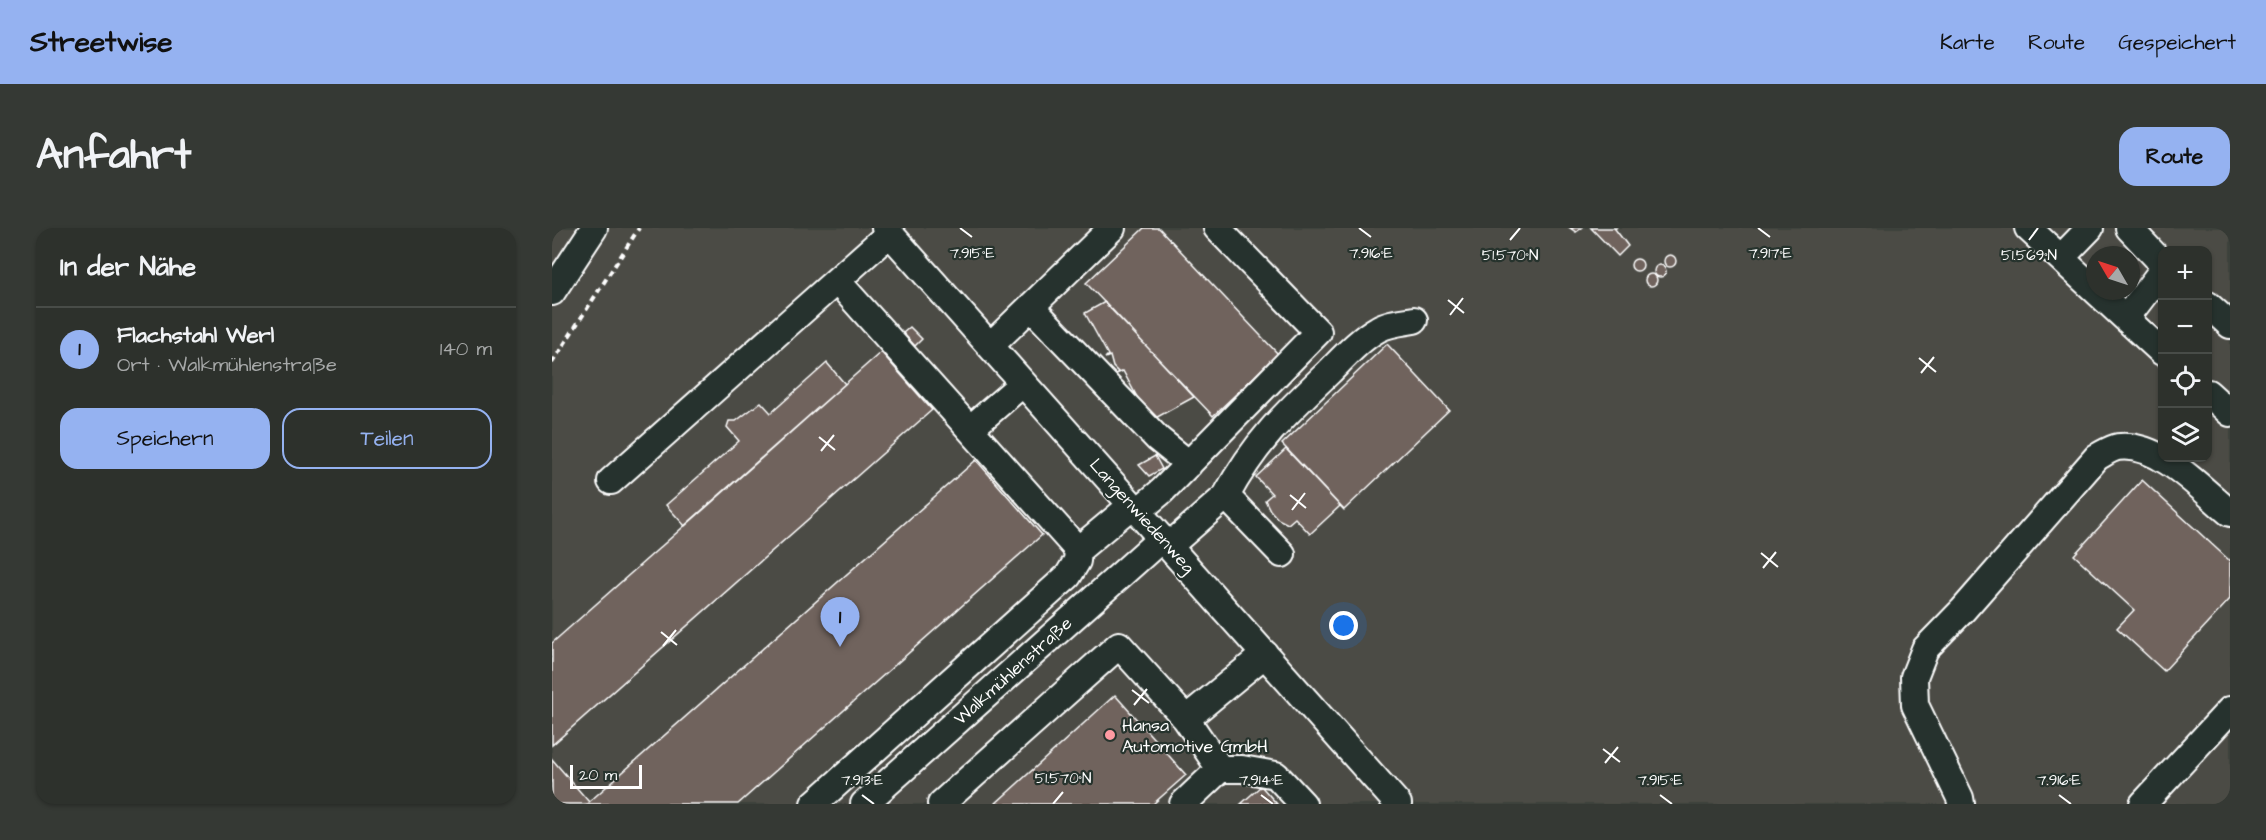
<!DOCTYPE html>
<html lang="de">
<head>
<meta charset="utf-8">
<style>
	body { margin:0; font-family:"Architects Daughter",sans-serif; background:#353934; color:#f1f3f6 }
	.controls { position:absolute; right:18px; top:18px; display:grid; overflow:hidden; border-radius:12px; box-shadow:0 2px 4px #0004 }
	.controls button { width:54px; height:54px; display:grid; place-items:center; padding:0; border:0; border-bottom:2px solid #484c48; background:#2d312c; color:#f1f3f6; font:30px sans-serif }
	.compass { position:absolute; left:1534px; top:18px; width:54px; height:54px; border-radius:50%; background:#2d312c; box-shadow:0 2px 4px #0004; rotate:309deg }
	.scale { position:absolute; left:18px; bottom:15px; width:72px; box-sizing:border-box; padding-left:6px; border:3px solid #fff; border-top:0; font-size:16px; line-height:21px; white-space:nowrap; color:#fff; -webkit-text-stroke:4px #26332d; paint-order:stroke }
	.you { position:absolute; left:792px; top:398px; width:21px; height:21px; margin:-15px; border:4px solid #fff; border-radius:50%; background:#1a73e8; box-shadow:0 0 0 9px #1a73e833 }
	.badge { display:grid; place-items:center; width:39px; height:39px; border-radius:50%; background:#95b2f1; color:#111; font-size:20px; font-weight:700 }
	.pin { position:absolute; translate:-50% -50px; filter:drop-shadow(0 2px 3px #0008) }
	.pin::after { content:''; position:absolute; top:32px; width:21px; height:18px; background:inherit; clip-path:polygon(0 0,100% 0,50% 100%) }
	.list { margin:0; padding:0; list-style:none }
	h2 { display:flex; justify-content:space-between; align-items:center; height:78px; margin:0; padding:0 24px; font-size:26px }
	h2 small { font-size:20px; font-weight:400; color:#a7a9a9 }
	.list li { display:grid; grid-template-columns:39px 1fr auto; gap:18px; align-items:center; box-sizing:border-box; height:84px; padding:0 24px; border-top:2px solid #484c48 }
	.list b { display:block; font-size:22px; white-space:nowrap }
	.list p { margin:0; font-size:20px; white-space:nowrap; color:#a7a9a9 }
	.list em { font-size:20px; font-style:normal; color:#a7a9a9 }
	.actions { display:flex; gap:12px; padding:18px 24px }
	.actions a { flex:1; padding:14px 0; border:2px solid #95b2f1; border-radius:18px; text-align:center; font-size:21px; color:#95b2f1 }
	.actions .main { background:#95b2f1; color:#111 }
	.icon { flex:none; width:33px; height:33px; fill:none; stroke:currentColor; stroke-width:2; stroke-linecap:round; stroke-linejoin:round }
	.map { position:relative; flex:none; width:1678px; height:576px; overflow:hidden; border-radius:18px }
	header { display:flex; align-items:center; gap:36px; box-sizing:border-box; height:84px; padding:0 30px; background:#95b2f1; color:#111 }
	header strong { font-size:28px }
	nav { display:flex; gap:33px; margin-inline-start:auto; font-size:21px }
	.intro { display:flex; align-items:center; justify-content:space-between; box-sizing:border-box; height:144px; padding:0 36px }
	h1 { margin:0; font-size:42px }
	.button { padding:15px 27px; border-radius:18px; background:#95b2f1; color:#111; font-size:21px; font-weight:700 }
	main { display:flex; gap:36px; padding:0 36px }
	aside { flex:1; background:#2d312c; border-radius:18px; box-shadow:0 2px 4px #0004 }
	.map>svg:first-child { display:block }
	.built { fill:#4c4b45; fill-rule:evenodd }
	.building { fill:#70635d; stroke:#fff; stroke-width:1.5 }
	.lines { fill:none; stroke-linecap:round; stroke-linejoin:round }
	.minor-casing { stroke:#fff; stroke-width:30 }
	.path { stroke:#fff; stroke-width:4; stroke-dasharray:6 4.5; stroke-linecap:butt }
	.minor { stroke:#26332d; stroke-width:26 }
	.ticks { fill:none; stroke:#fff; stroke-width:2 }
	.poi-dot { fill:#ff9aa2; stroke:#26332d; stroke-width:2 }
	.labels { text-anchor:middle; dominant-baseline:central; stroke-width:4.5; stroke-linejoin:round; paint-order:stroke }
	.street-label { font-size:18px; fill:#fff; stroke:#26332d }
	.poi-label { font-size:18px; fill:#fff; stroke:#26332d; text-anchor:start }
	.ticks-label { font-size:15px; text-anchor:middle; fill:#fff; stroke:#26332d; stroke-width:4.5; stroke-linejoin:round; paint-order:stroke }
</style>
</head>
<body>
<header>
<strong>Streetwise</strong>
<nav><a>Karte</a><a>Route</a><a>Gespeichert</a></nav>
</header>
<div class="intro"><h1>Anfahrt</h1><a class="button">Route</a></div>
<main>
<aside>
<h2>In der Nähe<small></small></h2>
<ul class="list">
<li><span class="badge">1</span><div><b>Flachstahl Werl</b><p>Ort · Walkmühlenstraße</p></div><em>140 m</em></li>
</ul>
<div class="actions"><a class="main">Speichern</a><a>Teilen</a></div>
</aside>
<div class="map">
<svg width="1678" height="576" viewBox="0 0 1678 576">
	<rect width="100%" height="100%" fill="#3c413b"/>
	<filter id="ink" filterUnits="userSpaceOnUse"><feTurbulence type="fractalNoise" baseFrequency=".0167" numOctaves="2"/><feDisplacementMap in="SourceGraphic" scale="12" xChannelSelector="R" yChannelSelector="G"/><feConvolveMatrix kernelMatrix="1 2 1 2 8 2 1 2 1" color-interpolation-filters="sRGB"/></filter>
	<g filter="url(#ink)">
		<path class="built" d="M 0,0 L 1678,0 L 1678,576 L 0,576 ZM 1610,22 L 1656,22 L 1656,230 L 1610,230 ZM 1543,27 L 1579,27 L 1579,63 L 1543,63 Z"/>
		<path class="building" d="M 592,0 L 607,0 L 726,126 L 661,188 L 534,55 Z
			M 1030,0 L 1024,4 L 1018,0 Z
			M 1039,0 L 1064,0 L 1063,1 L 1076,18 L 1066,28 Z
			M1112 33a6 6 0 1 1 12 0a6 6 0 1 1-12 0Z
			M1079 37a6 6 0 1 1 12 0a6 6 0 1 1-12 0Z
			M1102 43a6 6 0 1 1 12 0a6 6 0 1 1-12 0Z
			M1093 52a6 6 0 1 1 12 0a6 6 0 1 1-12 0Z
			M 553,74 L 642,169 L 598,193 L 571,143 L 562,147 L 566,144 L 561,139 L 558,128 L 553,130 L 556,127 L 533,85 Z
			M 358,99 L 370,111 L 363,118 L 351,105 Z
			M 835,116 L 897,182 L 792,282 L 730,216 Z
			M 329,124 L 380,182 L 0,517 L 0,415 Z
			M 275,135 L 293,156 L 133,298 L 114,277 L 187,213 L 175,199 L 177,193 L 184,193 L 209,174 L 219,185 Z
			M 734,221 L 788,278 L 758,306 L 743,290 L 736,296 L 726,291 L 718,282 L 713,272 L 720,266 L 704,249 Z
			M 603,228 L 610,241 L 597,248 L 587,237 Z
			M 424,232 L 490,307 L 186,576 L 0,576 L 0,531 L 37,574 Z
			M 1590,252 L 1678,333 L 1678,371 L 1612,443 L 1565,400 L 1582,382 L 1522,327 Z
			M 563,467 L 634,547 L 601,576 L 443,576 Z
			M 709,558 L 725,576 L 689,576 Z"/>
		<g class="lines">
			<g class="minor-casing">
				<path id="minor" d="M 333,0 L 846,576
					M 1476,0 L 1543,62
					M 1577,0 L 1610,35
					M 1509,30 L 1538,0
					M 1544,63 L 1610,124
					M 0,64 L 42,0
					M 1656,77 L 1678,97
					M 479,79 L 606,211 L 637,236
					M 1574,90 L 1610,43
					M 438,118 L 560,0
					M 1656,165 L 1678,185
					M 418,201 L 471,155
					M 59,253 L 338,5
					M 674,268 C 703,214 734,185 777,144 C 792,129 808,111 826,101 C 836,95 850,94 862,92
					M 586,283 L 610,263 L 766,104 L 665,0
					M 617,318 L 674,268 L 730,326
					M 526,322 L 580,277
					M 634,491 L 713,426
					M 668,541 L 690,541 L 724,547 L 751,576
					M 262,576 L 516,348 L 525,333 L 526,322 L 285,53
					M 312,576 L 610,310
					M 389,576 L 567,417 L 634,491 L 668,541 L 631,576
					M 1409,576 L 1408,570 L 1363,477 L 1362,449 L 1373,421 L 1411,382 L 1545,229 C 1551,226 1559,220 1566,219 C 1607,214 1648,260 1678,285
					M 1591,576 L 1678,482"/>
			</g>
			<path class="path" d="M 0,135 L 87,0"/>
			<use href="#minor" class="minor"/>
		</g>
	</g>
	<path class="ticks" d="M 408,0 L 420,9M 807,0 L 819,9M 1206,0 L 1218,9M 958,12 L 968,0M 1477,12 L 1486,0M 896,72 L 912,85M 898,87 L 911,70M 1367,130 L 1384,144M 1369,145 L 1382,129M 267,209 L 283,222M 269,223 L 282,207M 738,267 L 754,280M 740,282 L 753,265M 1209,325 L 1226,339M 1211,340 L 1224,324M 109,404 L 125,417M 111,418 L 124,402M 580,462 L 597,475M 582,477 L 595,461M 1051,521 L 1068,534M 1053,535 L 1066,519M 310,567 L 322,576M 709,567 L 721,576M 1108,567 L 1120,576M 1507,567 L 1519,576M 501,576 L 511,564"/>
	<circle class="poi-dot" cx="558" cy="507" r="6"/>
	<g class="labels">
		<g class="street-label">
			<text transform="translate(590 288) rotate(48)">Langenwiedenweg</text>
			<text transform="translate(461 443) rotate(-42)">Walkmühlenstraße</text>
		</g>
		<g class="poi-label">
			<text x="570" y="497">Hansa<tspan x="570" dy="21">Automotive GmbH</tspan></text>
		</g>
	</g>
	<g class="ticks-label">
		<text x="420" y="30">7.915°E</text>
		<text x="819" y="30">7.916°E</text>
		<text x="1218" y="30">7.917°E</text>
		<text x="958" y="32">51.570°N</text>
		<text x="1477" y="32">51.569°N</text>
		<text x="511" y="555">51.570°N</text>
		<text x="310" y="557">7.913°E</text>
		<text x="709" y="557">7.914°E</text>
		<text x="1108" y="557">7.915°E</text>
		<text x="1507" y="557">7.916°E</text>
	</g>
</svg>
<div class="controls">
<button>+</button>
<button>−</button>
<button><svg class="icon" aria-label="locate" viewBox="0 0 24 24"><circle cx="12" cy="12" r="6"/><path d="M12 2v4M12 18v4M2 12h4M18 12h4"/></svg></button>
<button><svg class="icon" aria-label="layers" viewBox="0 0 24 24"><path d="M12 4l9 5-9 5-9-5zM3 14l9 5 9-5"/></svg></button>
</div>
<svg class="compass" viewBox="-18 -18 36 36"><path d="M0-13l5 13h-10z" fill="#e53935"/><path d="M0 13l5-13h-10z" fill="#a7a9a9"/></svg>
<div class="scale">20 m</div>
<div class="you"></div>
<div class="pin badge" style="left:288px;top:419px">1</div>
</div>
</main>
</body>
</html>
